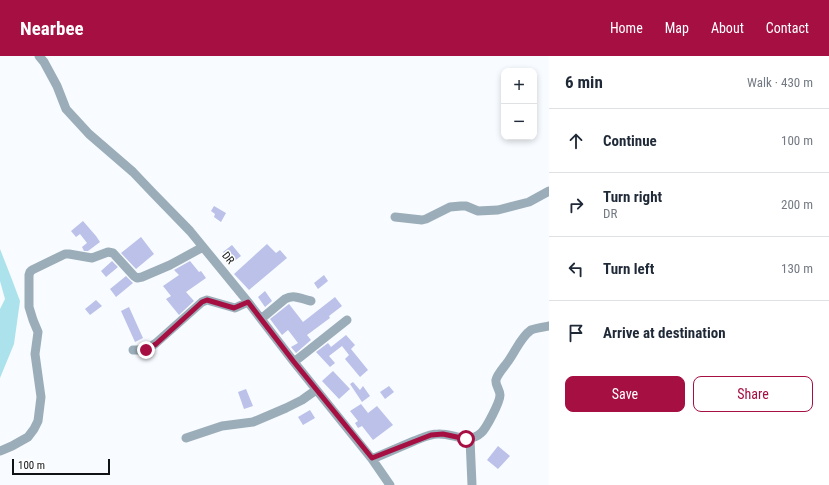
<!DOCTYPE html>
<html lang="en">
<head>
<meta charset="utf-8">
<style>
	body { margin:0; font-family:"Roboto Condensed",sans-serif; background:#f6f6f7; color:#1f2937 }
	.controls { position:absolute; right:12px; top:12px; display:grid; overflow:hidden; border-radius:8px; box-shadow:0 2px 6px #0003 }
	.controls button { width:36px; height:36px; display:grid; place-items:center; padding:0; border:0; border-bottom:1px solid #e0e1e3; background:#fff; color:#1f2937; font:20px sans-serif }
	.scale { position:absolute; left:12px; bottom:10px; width:98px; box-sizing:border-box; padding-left:4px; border:2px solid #111214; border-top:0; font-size:11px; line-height:14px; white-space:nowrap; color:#111214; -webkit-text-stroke:3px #fff; paint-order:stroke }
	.stop { position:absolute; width:12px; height:12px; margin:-9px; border:3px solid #a60f42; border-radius:50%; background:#fff }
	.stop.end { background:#a60f42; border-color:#fff; box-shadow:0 1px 4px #0008 }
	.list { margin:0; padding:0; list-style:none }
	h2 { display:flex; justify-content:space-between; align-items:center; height:52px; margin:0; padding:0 16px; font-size:17px }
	h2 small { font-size:13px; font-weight:400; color:#747a83 }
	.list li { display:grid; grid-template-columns:26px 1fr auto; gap:12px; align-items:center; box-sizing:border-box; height:64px; padding:0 16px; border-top:1px solid #e0e1e3 }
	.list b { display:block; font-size:15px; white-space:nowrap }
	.list p { margin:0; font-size:13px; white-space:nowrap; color:#747a83 }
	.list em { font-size:13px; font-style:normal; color:#747a83 }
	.actions { display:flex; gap:8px; padding:12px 16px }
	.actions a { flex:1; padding:9px 0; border:1px solid #a60f42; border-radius:8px; text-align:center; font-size:14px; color:#a60f42 }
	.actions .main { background:#a60f42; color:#fff }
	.icon { flex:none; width:22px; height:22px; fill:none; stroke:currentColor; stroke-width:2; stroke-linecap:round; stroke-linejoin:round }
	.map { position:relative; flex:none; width:549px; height:429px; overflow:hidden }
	header { display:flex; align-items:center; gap:24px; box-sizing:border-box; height:56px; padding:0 20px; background:#a60f42; color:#fff }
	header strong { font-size:19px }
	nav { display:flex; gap:22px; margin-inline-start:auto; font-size:14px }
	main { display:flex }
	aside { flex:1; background:#fff }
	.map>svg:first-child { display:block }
	.water { fill:#ace2eb }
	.building { fill:#bbc1e9 }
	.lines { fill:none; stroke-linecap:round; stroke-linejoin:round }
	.minor { stroke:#9badb8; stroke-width:9 }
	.route { stroke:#a60f42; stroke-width:5 }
	.labels { text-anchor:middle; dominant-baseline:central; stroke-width:3; stroke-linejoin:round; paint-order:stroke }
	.street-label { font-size:11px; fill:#111214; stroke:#fff }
</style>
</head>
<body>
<header>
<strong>Nearbee</strong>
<nav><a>Home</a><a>Map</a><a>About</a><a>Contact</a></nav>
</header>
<main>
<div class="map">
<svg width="549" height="429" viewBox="0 0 549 429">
	<rect width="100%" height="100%" fill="#f8fbff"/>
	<path class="water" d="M 0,193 L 11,221 L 20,245 L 14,288 L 0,322 L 0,253 L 5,243 L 0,225 Z"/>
	<path class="building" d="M 214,150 L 226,157 L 221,166 L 214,161 L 215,158 L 211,155 Z
		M 83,165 L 96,180 L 100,186 L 88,195 L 84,195 L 82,191 L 87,187 L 80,178 L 76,181 L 71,175 Z
		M 141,181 L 154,198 L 136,213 L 121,197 Z
		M 267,188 L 276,197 L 280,194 L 287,202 L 249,234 L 234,218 Z
		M 232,189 L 241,200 L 233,206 L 230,202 L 229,203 L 223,196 Z
		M 112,205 L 118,211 L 106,221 L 101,215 Z
		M 190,205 L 199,216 L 201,215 L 206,222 L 186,236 L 194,245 L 179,259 L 166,243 L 171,240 L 163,230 L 179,219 L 174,214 Z
		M 324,219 L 328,225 L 318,233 L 314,227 Z
		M 126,220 L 133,227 L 116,241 L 110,233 Z
		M 265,235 L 272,245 L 265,251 L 258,241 Z
		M 335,241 L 342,250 L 329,260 L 330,262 L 307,279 L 311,284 L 296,297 L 291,291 L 298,287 L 288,274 L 282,279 L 270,263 L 289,248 L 303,266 Z
		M 96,244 L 102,250 L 90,259 L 85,253 Z
		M 129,251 L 143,282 L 135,286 L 121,255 Z
		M 346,279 L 355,289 L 351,293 L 368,314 L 360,321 L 345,303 L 349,299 L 342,290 L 329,300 L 335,307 L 330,311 L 316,296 L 328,287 L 331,291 Z
		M 333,315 L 350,333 L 339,343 L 322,325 Z
		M 353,326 L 360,334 L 363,330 L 370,340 L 362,346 L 350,328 Z
		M 389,330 L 394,336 L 385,343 L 380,336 Z
		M 246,333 L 253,350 L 244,353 L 238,336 Z
		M 361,348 L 368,357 L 377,350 L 393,369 L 373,384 L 362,370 L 358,372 L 355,367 L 358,365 L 350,355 Z
		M 310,354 L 315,362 L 303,369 L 298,361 Z
		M 498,390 L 510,400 L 498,413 L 487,404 Z"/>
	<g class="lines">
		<path class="minor" d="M 39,0 L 44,6 L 57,30 L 66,53 L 89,78 L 133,116 L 152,136 L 190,175 L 248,246 L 294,306 L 372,403 L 390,429
			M 395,161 L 422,164 L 426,163 L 450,151 L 461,150 L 466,150 L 478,155 L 498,154 L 529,146 L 549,135
			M 261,263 L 285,243 C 294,238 302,243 311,245
			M 133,294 L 146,294 L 156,287 L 202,246 L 207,244 L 235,252 L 248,246
			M 294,306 L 347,264
			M 186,382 L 222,370 L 253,366 L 286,352 L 302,344 L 316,334
			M 470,383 L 472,429
			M 0,395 L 12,390 L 28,381 L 34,373 L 38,365 L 41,341 L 35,298 L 38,276 L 33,264 L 29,251 L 29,219 L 30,216 L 32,214 L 65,198 L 69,198 L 92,202 L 108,196 L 113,197 L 134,220 L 137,222 L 142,221 L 170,209 L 203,191
			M 372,403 C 386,397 400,391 414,385 C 422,382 429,378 438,378 C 453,377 468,389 481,377 C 486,373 500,346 500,339 C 500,334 495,329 496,324 C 497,318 506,309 509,304 C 516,294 521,281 531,274 C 536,272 543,271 549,270"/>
	</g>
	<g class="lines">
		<path class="route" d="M 146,294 L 156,288 L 202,246 L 207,244 L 234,252 L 248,246 L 294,306 L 372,402 L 431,379 L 443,378 L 466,383"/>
	</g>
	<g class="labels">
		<g class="street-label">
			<text transform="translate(228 202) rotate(51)">DR</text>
		</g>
	</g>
</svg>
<div class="controls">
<button>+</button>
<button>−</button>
</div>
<div class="scale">100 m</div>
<div class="stop" style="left:466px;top:383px"></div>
<div class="stop end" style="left:146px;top:294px"></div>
</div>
<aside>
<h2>6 min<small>Walk · 430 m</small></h2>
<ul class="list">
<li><svg class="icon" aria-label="ahead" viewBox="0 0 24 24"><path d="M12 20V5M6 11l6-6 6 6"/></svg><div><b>Continue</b></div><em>100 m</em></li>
<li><svg class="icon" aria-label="right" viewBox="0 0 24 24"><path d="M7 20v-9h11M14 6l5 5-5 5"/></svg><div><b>Turn right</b><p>DR</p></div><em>200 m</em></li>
<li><svg class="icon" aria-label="left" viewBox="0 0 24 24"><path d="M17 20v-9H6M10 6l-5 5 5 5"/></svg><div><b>Turn left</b></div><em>130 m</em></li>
<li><svg class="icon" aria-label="arrive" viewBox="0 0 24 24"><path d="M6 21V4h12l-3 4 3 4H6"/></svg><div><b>Arrive at destination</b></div></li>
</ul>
<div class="actions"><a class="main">Save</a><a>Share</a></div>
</aside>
</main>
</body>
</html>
